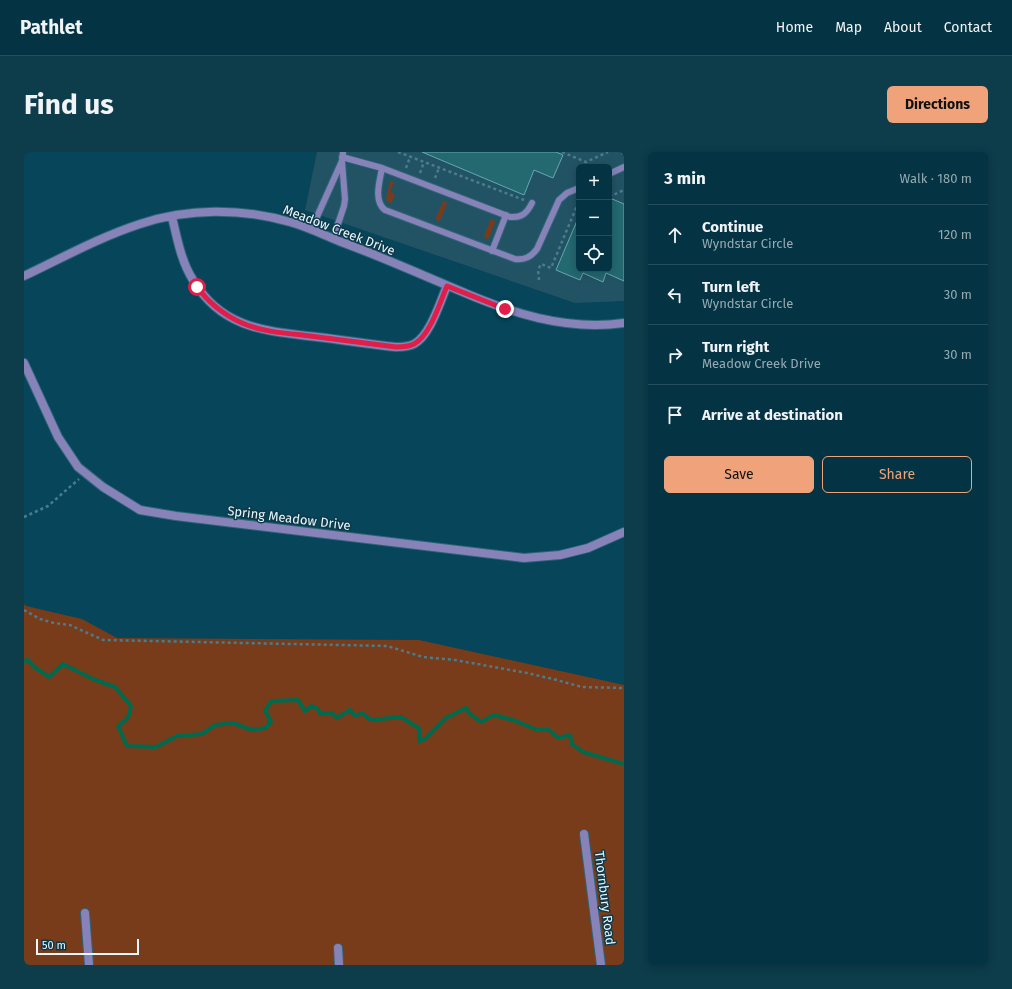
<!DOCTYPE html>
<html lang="en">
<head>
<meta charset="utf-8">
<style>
	body { margin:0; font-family:"Fira Sans",sans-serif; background:#0d3c4b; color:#f1f3f6 }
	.controls { position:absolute; right:12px; top:12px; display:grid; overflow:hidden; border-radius:6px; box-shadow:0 2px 10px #0003 }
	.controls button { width:36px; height:36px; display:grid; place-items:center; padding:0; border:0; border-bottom:1px solid #254f5d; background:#043444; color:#f1f3f6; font:20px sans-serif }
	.scale { position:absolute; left:12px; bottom:10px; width:103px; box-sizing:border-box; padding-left:4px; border:2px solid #e6f7ff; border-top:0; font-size:11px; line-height:14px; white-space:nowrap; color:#e6f7ff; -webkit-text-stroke:3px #0e3949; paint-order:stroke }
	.stop { position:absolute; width:12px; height:12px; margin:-9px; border:3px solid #e11d48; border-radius:50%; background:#fff }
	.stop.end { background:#e11d48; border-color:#fff; box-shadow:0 1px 4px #0008 }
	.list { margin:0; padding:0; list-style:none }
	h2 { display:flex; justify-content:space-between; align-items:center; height:52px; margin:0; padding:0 16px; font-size:17px }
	h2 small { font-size:13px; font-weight:400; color:#97aab2 }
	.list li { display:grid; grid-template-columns:26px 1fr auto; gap:12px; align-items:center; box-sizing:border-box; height:60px; padding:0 16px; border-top:1px solid #254f5d }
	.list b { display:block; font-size:15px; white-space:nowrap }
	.list p { margin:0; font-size:13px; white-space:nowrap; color:#97aab2 }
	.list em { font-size:13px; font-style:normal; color:#97aab2 }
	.actions { display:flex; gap:8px; padding:12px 16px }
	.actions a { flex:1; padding:9px 0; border:1px solid #f0a27a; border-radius:6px; text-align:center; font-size:14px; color:#f0a27a }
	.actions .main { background:#f0a27a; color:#111 }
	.icon { flex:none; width:22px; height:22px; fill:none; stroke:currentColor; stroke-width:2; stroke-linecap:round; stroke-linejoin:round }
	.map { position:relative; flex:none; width:600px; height:813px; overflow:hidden; border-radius:6px }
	header { display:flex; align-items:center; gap:24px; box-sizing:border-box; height:56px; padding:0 20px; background:#043444; border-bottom:1px solid #254f5d }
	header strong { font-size:19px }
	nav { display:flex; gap:22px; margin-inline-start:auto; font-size:14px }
	.intro { display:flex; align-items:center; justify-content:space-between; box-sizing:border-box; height:96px; padding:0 24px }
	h1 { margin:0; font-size:28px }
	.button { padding:10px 18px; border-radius:6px; background:#f0a27a; color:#111; font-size:14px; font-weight:700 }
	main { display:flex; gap:24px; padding:0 24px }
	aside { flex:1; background:#043444; border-radius:6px; box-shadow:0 2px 10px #0003 }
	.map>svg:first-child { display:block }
	.built { fill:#225365; fill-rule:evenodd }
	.green { fill:#783c1a }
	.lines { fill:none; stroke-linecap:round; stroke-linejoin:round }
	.stream { stroke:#006a4f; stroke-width:4 }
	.building { fill:#246870; stroke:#66a7b0 }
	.lane-casing { stroke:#2e6578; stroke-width:8 }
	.street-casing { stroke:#2e6578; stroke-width:10 }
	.path { stroke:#4b7c8d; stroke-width:2.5; stroke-dasharray:3 3; stroke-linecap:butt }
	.lane { stroke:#8783b9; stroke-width:6 }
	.street { stroke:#8783b9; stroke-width:8 }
	.route { stroke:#e11d48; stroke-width:5 }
	.labels { text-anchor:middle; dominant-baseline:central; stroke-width:3; stroke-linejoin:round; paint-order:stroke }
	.street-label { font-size:13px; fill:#e6f7ff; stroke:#0e3949 }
</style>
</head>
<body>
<header>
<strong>Pathlet</strong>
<nav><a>Home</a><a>Map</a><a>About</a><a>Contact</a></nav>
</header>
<div class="intro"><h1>Find us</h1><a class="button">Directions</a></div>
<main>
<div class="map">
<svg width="600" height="813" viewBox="0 0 600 813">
	<rect width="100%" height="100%" fill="#06455a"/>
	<path class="built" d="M 293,0 L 600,0 L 600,149 L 551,151 L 281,58 ZM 555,15 L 585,15 L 585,117 L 555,117 Z"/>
	<path class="green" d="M 366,29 L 368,29 L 370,31 L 366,40 L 371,42 L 368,50 L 366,51 L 362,48 Z
		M 419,49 L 421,49 L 423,51 L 417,67 L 415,69 L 412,68 L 412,66 Z
		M 467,67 L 470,68 L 471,70 L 465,86 L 462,87 L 460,84 Z
		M 0,452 L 2,454 L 58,467 L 93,486 L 395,488 L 600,533 L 600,813 L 0,813 Z"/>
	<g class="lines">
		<path class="stream" d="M 0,509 L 4,508 L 10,515 L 25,525 L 39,512 L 69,527 L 91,535 L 107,554 L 104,566 L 94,574 L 103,594 L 132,595 L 153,584 L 178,582 L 191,573 L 209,571 L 228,578 L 241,576 L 247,570 L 241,558 L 248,549 L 274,548 L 281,559 L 288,554 L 294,557 L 296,562 L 308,561 L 313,566 L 326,558 L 331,564 L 338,561 L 347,568 L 377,565 L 396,577 L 395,589 L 401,587 L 422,566 L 442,556 L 446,562 L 457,570 L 470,563 L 492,569 L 513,578 L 525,578 L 534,586 L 546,583 L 548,592 L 559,600 L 600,612"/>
	</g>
	<path class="building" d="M 398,0 L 532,0 L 539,3 L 529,26 L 510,18 L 500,43 Z
		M 586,46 L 600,52 L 600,129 L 582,121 L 579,130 L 559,121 L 556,128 L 532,118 L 555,64 L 555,117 L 585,117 L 585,49 Z"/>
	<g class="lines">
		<g class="lane-casing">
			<path id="lane" d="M 318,5 L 358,16
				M 585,22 L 600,15
				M 508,51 C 503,61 498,66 486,65 L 358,16 C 356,28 349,49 361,58 L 491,107 C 501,108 507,105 513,97 L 535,48 L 543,41 L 555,36
				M 287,78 L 318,9 L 319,0
				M 309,87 L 320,54 L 321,47 L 318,10
				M 468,99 L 482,63"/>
		</g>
		<g class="street-casing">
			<path id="street" d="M 148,65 C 153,86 157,109 169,128 C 198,177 242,179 293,185 C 319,188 345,192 372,195 C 378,195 384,195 390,192 C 406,184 416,150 423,134
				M 0,124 C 38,106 76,85 116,72 C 163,56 218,56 266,70 C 284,75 302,84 320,91 C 358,105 396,122 434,138 C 487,161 541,179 600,171
				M 0,211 L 34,285 L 54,315 L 79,335 L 116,358 L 152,364 L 500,406 L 536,403 L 564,396 L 600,380
				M 560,682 L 577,813
				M 61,761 L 65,813
				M 314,796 L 315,813"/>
		</g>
		<path class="path" d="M 374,0 L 500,48
			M 538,0 L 562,10 L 584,0
			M 597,0 L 600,2
			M 382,16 L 386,5
			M 396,21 L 400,10
			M 411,26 L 415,16
			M 585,38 L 588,44
			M 585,45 L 600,38
			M 515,128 L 514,118 L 517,112 L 527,116 L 555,49
			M 0,365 L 24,354 L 55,327
			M 0,458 L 16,467 L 30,471 L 46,473 L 79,488 L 363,494 L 399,505 L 431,508 L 503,521 L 529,527 L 558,535 L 600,536"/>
		<use href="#lane" class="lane"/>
		<use href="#street" class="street"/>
	</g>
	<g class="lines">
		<path class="route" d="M 173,135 C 185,151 200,163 218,171 C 236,179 258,181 278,183 C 309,187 340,191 372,195 C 378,195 384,195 390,192 C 406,184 416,150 423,134 L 481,157"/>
	</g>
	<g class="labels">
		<g class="street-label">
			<text transform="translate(315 78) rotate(21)">Meadow Creek Drive</text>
			<text transform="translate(265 366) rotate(7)">Spring Meadow Drive</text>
			<text transform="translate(581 746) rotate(83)">Thornbury Road</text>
		</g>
	</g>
</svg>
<div class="controls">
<button>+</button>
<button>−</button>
<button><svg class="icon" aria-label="locate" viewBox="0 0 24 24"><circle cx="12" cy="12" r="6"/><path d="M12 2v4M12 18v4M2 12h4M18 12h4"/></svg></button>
</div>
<div class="scale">50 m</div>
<div class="stop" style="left:173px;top:135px"></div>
<div class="stop end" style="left:481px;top:157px"></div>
</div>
<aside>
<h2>3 min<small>Walk · 180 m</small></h2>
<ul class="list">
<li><svg class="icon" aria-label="ahead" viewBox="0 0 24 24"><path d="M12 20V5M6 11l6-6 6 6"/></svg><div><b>Continue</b><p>Wyndstar Circle</p></div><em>120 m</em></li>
<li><svg class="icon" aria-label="left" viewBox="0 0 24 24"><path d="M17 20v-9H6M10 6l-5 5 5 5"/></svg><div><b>Turn left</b><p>Wyndstar Circle</p></div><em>30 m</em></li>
<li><svg class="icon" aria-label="right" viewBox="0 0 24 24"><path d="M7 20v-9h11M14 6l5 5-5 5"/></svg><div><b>Turn right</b><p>Meadow Creek Drive</p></div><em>30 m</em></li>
<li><svg class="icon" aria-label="arrive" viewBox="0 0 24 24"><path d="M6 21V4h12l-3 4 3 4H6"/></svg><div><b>Arrive at destination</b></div></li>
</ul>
<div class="actions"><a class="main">Save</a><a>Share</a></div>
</aside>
</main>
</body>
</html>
